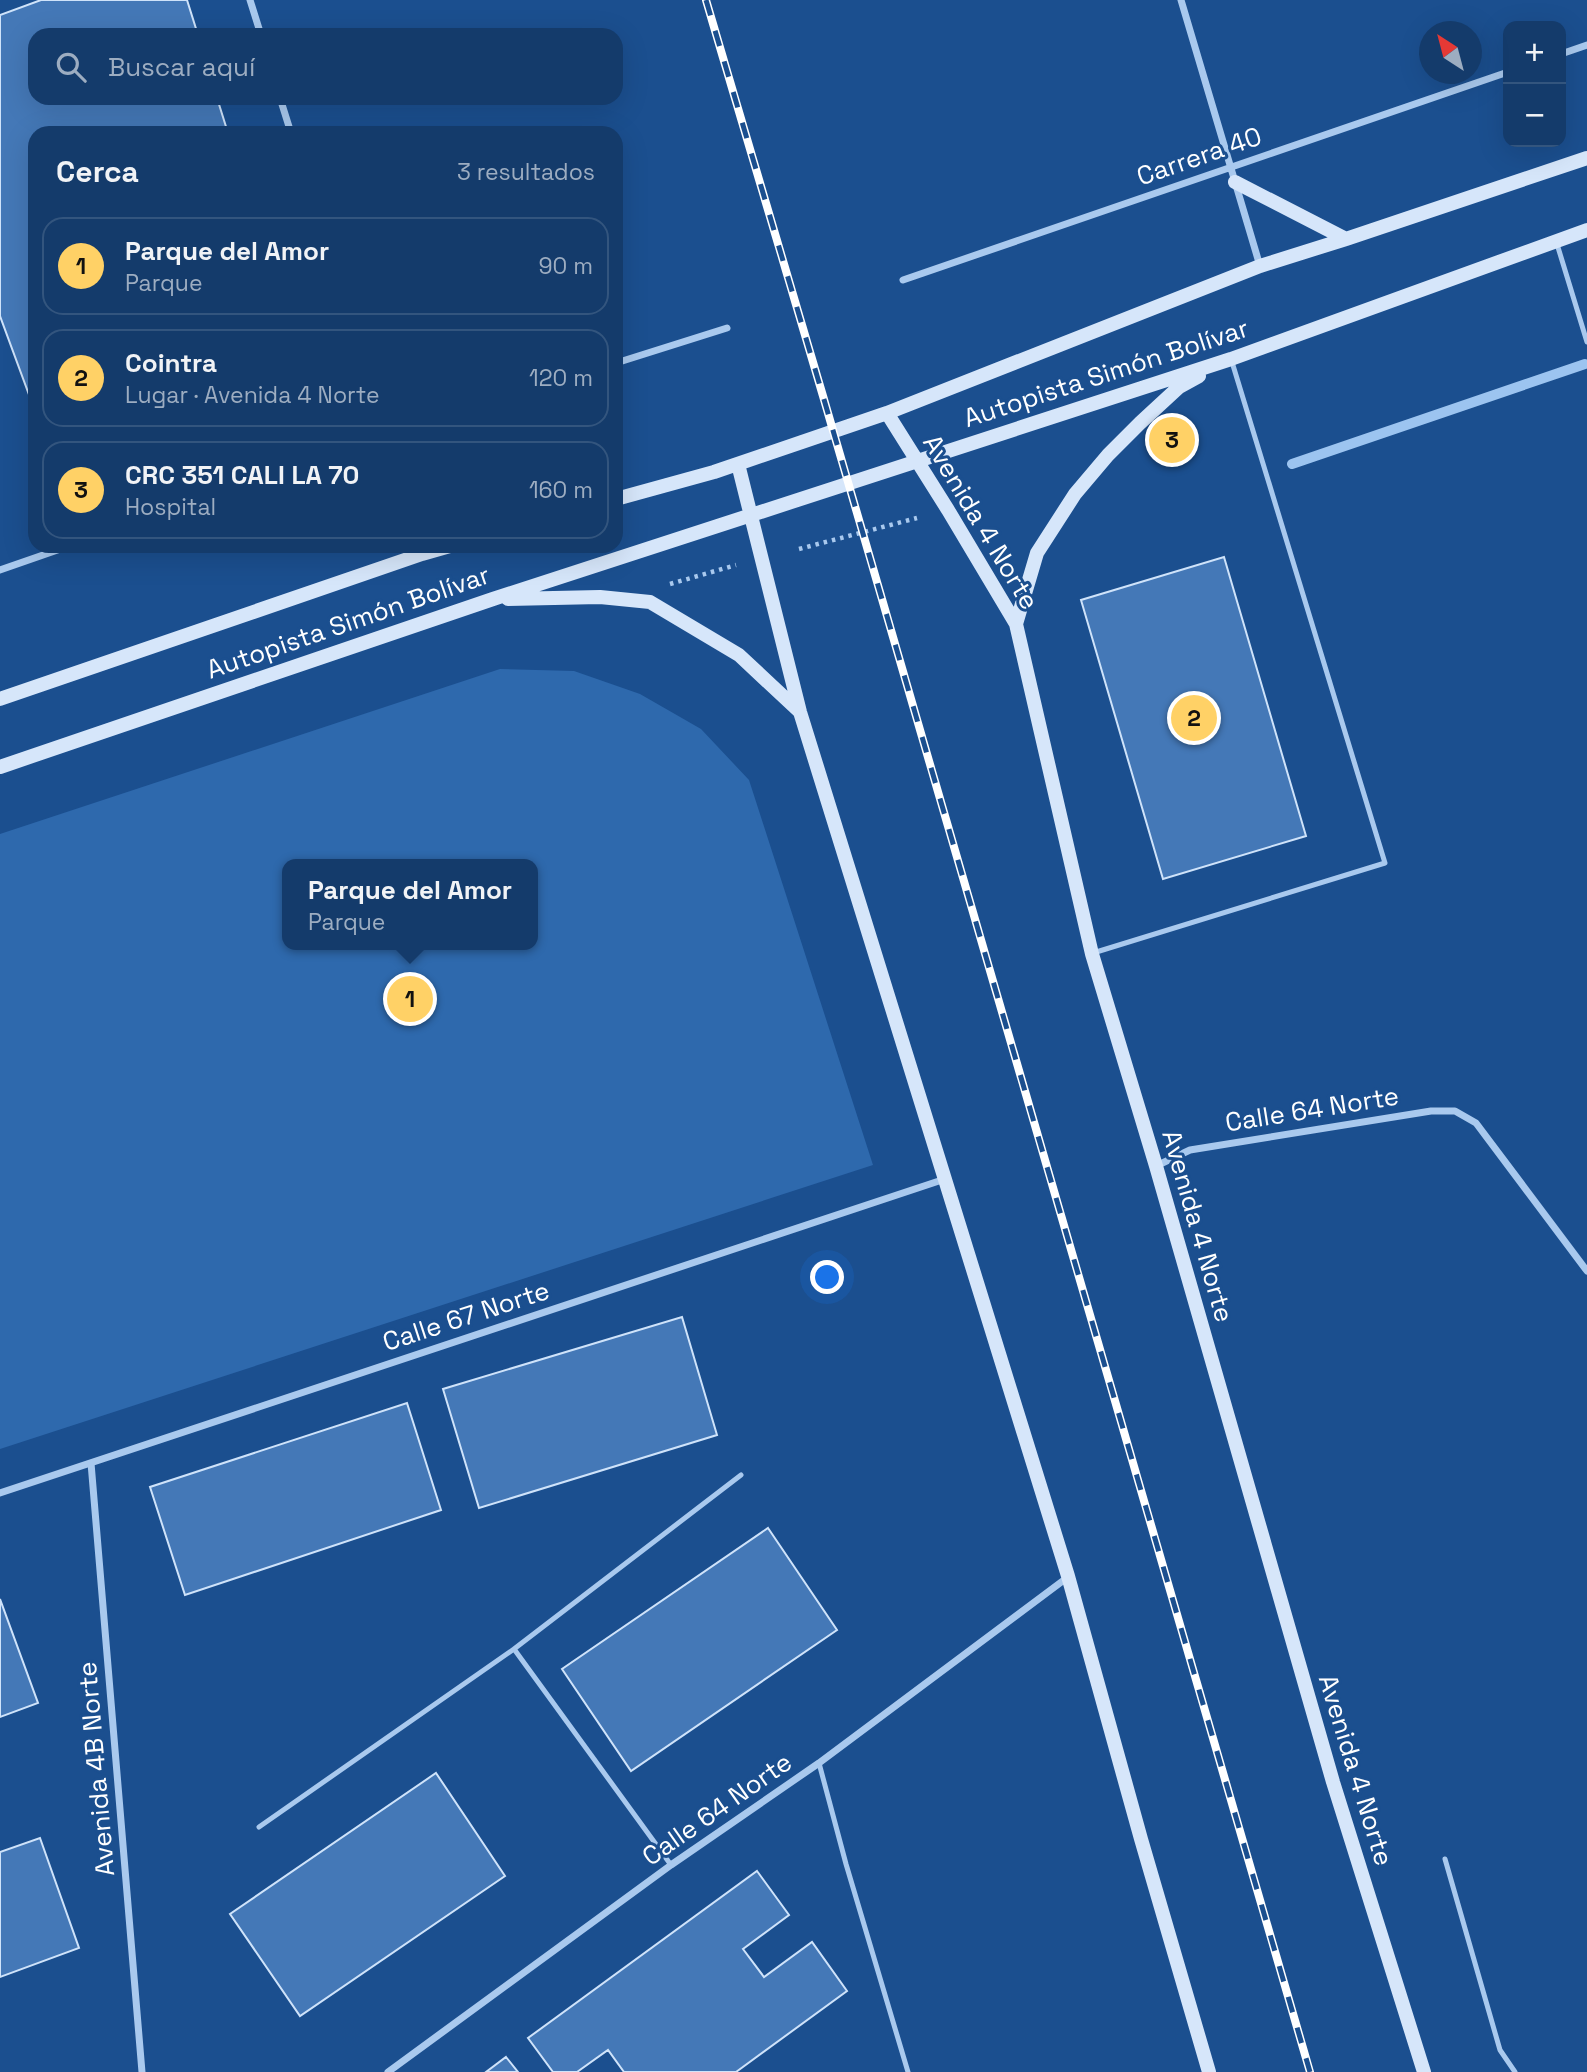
<!DOCTYPE html>
<html lang="es">
<head>
<meta charset="utf-8">
<style>
	body { margin:0; font-family:"Space Grotesk",sans-serif; background:#1d4271; color:#f1f3f6 }
	.controls { position:absolute; right:21px; top:21px; display:grid; overflow:hidden; border-radius:14px; box-shadow:0 7px 28px #0002 }
	.controls button { width:63px; height:63px; display:grid; place-items:center; padding:0; border:0; border-bottom:2px solid #33557e; background:#143b6b; color:#f1f3f6; font:35px sans-serif }
	.compass { position:absolute; left:1419px; top:21px; width:63px; height:63px; border-radius:50%; background:#143b6b; box-shadow:0 7px 28px #0002; rotate:324deg }
	.you { position:absolute; left:828px; top:1278px; width:24px; height:24px; margin:-18px; border:5px solid #fff; border-radius:50%; background:#1a73e8; box-shadow:0 0 0 10px #1a73e833 }
	.badge { display:grid; place-items:center; width:46px; height:46px; border-radius:50%; background:#ffd166; color:#111; font-size:23px; font-weight:700 }
	.pin { position:absolute; translate:-50% -50%; border:4px solid #fff; box-shadow:0 2px 7px #0006 }
	.popup { position:absolute; left:282px; top:859px; width:256px; height:91px; box-sizing:border-box; display:grid; place-content:center; border-radius:14px; background:#143b6b; filter:drop-shadow(0 2px 5px #0005); font-size:23px; white-space:nowrap; color:#9dadc1 }
	.popup b { font-size:26px; color:#f1f3f6 }
	.popup::after { content:''; position:absolute; left:50%; top:100%; margin-left:-14px; border:14px solid transparent; border-top-color:#143b6b }
	.list { margin:0; padding:0; list-style:none }
	h2 { display:flex; justify-content:space-between; align-items:center; height:91px; margin:0; padding:0 28px; font-size:30px }
	h2 small { font-size:23px; font-weight:400; color:#9dadc1 }
	.list li { display:grid; grid-template-columns:46px 1fr auto; gap:21px; align-items:center; box-sizing:border-box; height:98px; margin:0 14px 14px; padding:0 14px; border:2px solid #33557e; border-radius:21px }
	.list b { display:block; font-size:26px; white-space:nowrap }
	.list p { margin:0; font-size:23px; white-space:nowrap; color:#9dadc1 }
	.list em { font-size:23px; font-style:normal; color:#9dadc1 }
	.icon { flex:none; width:38px; height:38px; fill:none; stroke:currentColor; stroke-width:2; stroke-linecap:round; stroke-linejoin:round }
	.map { position:relative; flex:none; width:1587px; height:2072px; overflow:hidden }
	.search { position:absolute; background:#143b6b; box-shadow:0 7px 28px #0002; left:28px; top:28px; width:595px; height:77px; display:flex; align-items:center; gap:18px; box-sizing:border-box; padding:0 24px; border-radius:21px; color:#9dadc1; font-size:26px }
	.panel { position:absolute; background:#143b6b; box-shadow:0 7px 28px #0002; left:28px; top:126px; width:595px; height:427px; border-radius:21px }
	.map>svg:first-child { display:block }
	.green { fill:#2e69ad; fill-rule:evenodd }
	.lines { fill:none; stroke-linecap:round; stroke-linejoin:round }
	.stream { stroke:#9cc4f0; stroke-width:10 }
	.building { fill:#4478b7; stroke:#cfe3fa; stroke-width:2 }
	.path { stroke:#a9c9ee; stroke-width:4.5; stroke-dasharray:3.5 5; stroke-linecap:butt }
	.lane { stroke:#a9c9ee; stroke-width:5 }
	.street { stroke:#a9c9ee; stroke-width:7 }
	.secondary { stroke:#d6e6fa; stroke-width:14 }
	.rail-casing { stroke:#fff; stroke-width:8 }
	.rail { stroke:#1b4f8f; stroke-width:5; stroke-dasharray:16; stroke-linecap:butt }
	.labels { text-anchor:middle; dominant-baseline:central; stroke-width:6; stroke-linejoin:round; paint-order:stroke }
	.street-label { font-size:26px; fill:#fff; stroke:#1b4f8f }
</style>
</head>
<body>
<div class="map">
<svg width="1587" height="2072" viewBox="0 0 1587 2072">
	<rect width="100%" height="100%" fill="#1b4f8f"/>
	<path class="green" d="M 500,669 L 574,671 L 640,694 L 701,729 L 749,780 L 873,1165 L 0,1449 L 0,834 ZM 288,864 L 532,864 L 532,945 L 288,945 Z"/>
	<g class="lines">
		<path class="stream" d="M 1292,464 L 1585,364"/>
	</g>
	<path class="building" d="M 41,0 L 187,0 L 198,35 L 35,35 L 35,98 L 217,98 L 228,133 L 35,133 L 35,411 L 0,316 L 0,15 Z
		M 1224,557 L 1306,836 L 1163,879 L 1081,600 Z
		M 682,1317 L 717,1435 L 479,1508 L 443,1389 Z
		M 407,1403 L 441,1510 L 185,1595 L 150,1487 Z
		M 768,1528 L 837,1630 L 631,1771 L 562,1669 Z
		M 0,1599 L 38,1703 L 0,1717 Z
		M 436,1773 L 505,1876 L 300,2016 L 230,1914 Z
		M 40,1838 L 79,1948 L 0,1977 L 0,1852 Z
		M 757,1871 L 789,1915 L 743,1949 L 764,1977 L 812,1942 L 847,1991 L 736,2072 L 624,2072 L 608,2050 L 577,2072 L 553,2072 L 528,2038 Z
		M 506,2057 L 518,2072 L 486,2072 Z"/>
	<g class="lines">
		<path class="path" d="M 799,549 L 917,518
			M 670,584 L 736,565"/>
		<path class="lane" d="M 1557,244 L 1587,342
			M 1093,953 L 1385,863 L 1232,362
			M 819,1763 L 846,1864 L 908,2072
			M 259,1827 L 514,1649
			M 1445,1859 L 1500,2050 L 1515,2072
			M 671,1865 L 514,1649 L 741,1475"/>
		<path class="street" d="M 250,0 L 261,35
			M 1181,0 L 1260,266
			M 1561,54 L 1587,45
			M 280,98 L 291,133
			M 903,280 L 1508,72
			M 616,363 L 727,328
			M 0,570 L 69,546
			M 1156,1166 L 1190,1150 L 1431,1111 L 1455,1111 L 1476,1123 L 1587,1271
			M 91,1463 L 142,2072
			M 0,1493 L 945,1179
			M 388,2072 L 671,1865 L 819,1763 L 1068,1577"/>
		<path class="secondary" d="M 1235,182 L 1346,239
			M 887,413 L 948,510 L 1016,624 L 1092,954 L 1156,1166 L 1333,1782 L 1424,2072
			M 738,464 L 800,712 L 1068,1576 L 1141,1839 L 1209,2072
			M 616,499 L 714,472 L 887,413 L 1260,266 L 1346,239 L 1587,158
			M 508,599 L 600,597 L 650,602 L 739,655 L 800,712
			M 1016,624 L 1037,553 L 1075,494 L 1108,455 L 1140,423 L 1179,387 L 1199,376
			M 0,699 L 422,554 L 450,546
			M 0,767 L 493,599 L 1231,359 L 1587,230"/>
		<g class="rail-casing">
			<path id="rail" d="M 706,0 L 823,396 L 1310,2072"/>
		</g>
		<use href="#rail" class="rail"/>
	</g>
	<g class="labels">
		<g class="street-label">
			<text transform="translate(1199 156) rotate(-19)">Carrera 40</text>
			<text transform="translate(1106 373) rotate(-18)">Autopista Simón Bolívar</text>
			<text transform="translate(981 522) rotate(59)">Avenida 4 Norte</text>
			<text transform="translate(348 622) rotate(-19)">Autopista Simón Bolívar</text>
			<text transform="translate(1312 1109) rotate(-9)">Calle 64 Norte</text>
			<text transform="translate(1198 1226) rotate(74)">Avenida 4 Norte</text>
			<text transform="translate(466 1316) rotate(-18)">Calle 67 Norte</text>
			<text transform="translate(96 1769) rotate(-95)">Avenida 4B Norte</text>
			<text transform="translate(1356 1770) rotate(73)">Avenida 4 Norte</text>
			<text transform="translate(717 1809) rotate(-35)">Calle 64 Norte</text>
		</g>
	</g>
</svg>
<div class="controls">
<button>+</button>
<button>−</button>
</div>
<svg class="compass" viewBox="-18 -18 36 36"><path d="M0-13l5 13h-10z" fill="#e53935"/><path d="M0 13l5-13h-10z" fill="#9dadc1"/></svg>
<div class="you"></div>
<div class="pin badge" style="left:410px;top:999px">1</div>
<div class="popup"><b>Parque del Amor</b>Parque</div>
<div class="pin badge" style="left:1194px;top:718px">2</div>
<div class="pin badge" style="left:1172px;top:440px">3</div>
<div class="search"><svg class="icon" aria-label="search" viewBox="0 0 24 24"><circle cx="10" cy="10" r="6"/><path d="M15 15l6 6"/></svg>Buscar aquí</div>
<section class="panel">
<h2>Cerca<small>3 resultados</small></h2>
<ul class="list">
<li><span class="badge">1</span><div><b>Parque del Amor</b><p>Parque</p></div><em>90 m</em></li>
<li><span class="badge">2</span><div><b>Cointra</b><p>Lugar · Avenida 4 Norte</p></div><em>120 m</em></li>
<li><span class="badge">3</span><div><b>CRC 351 CALI LA 70</b><p>Hospital</p></div><em>160 m</em></li>
</ul>
</section>
</div>
</body>
</html>
